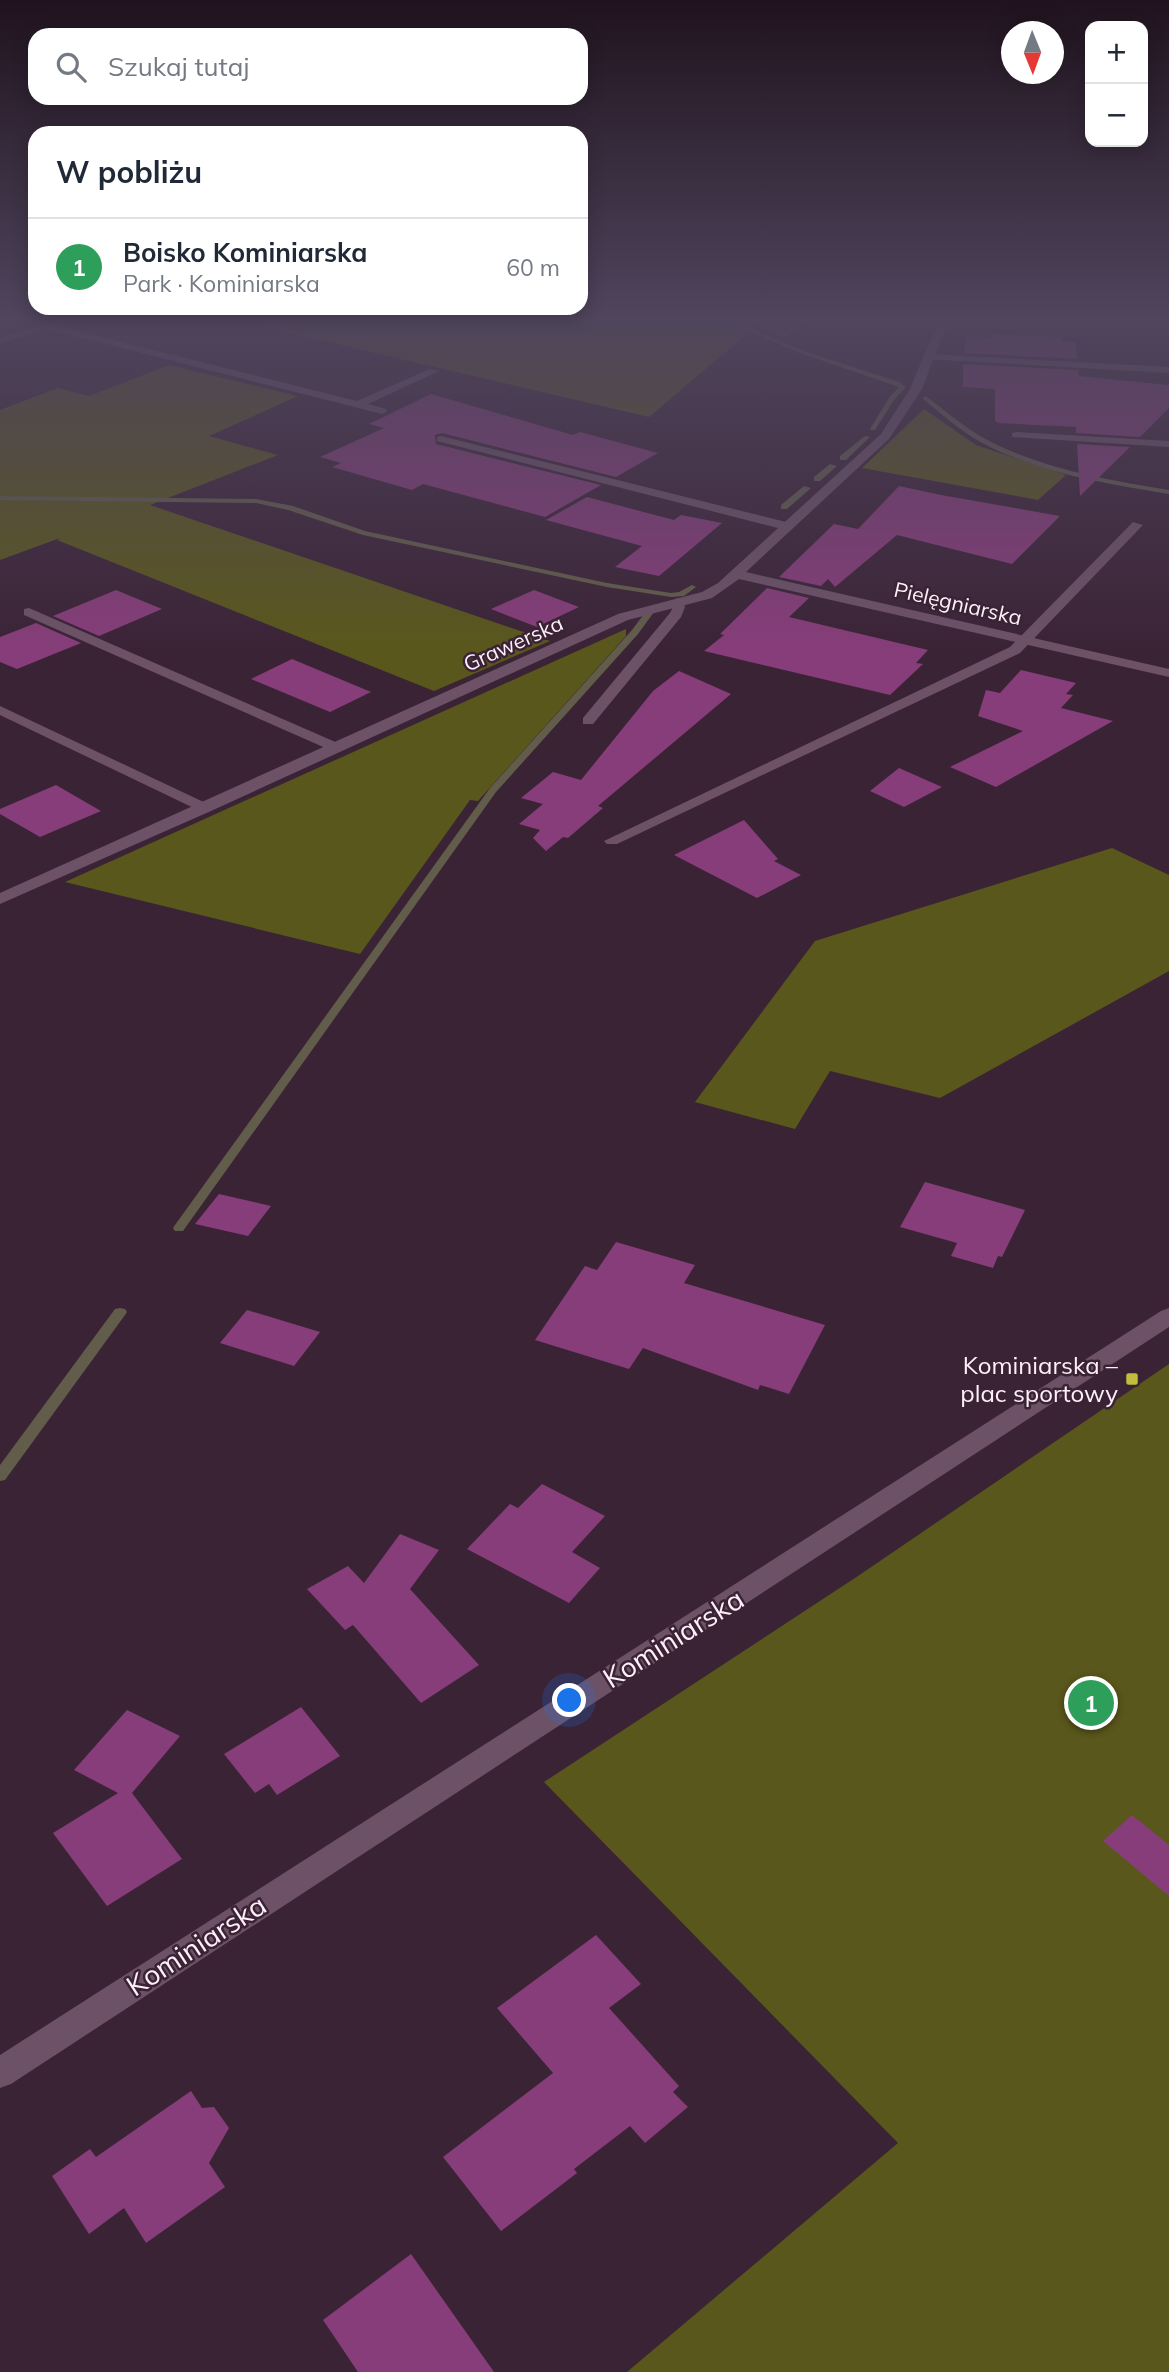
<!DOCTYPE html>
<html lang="pl">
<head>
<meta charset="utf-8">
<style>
	body { margin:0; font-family:Mulish,sans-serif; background:#f6f6f7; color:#1f2937 }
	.controls { position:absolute; right:21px; top:21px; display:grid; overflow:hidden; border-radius:14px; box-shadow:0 4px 18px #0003 }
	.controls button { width:63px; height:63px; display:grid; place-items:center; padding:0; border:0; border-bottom:2px solid #e0e1e3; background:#fff; color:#1f2937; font:35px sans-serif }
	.compass { position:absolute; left:1001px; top:21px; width:63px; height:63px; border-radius:50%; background:#fff; box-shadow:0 4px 18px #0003; rotate:179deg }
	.you { position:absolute; left:570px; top:1701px; width:24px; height:24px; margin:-18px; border:5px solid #fff; border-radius:50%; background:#1a73e8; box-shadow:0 0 0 10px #1a73e833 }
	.badge { display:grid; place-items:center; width:46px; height:46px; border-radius:50%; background:#696c3a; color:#fff; font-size:23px; font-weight:700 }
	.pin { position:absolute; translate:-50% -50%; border:4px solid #fff; box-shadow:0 2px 7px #0006 }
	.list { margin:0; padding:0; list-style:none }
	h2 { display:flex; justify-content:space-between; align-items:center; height:91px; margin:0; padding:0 28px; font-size:30px }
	h2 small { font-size:23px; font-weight:400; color:#747a83 }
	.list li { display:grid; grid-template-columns:46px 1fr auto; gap:21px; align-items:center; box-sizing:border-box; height:98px; padding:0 28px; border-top:2px solid #e0e1e3 }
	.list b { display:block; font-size:26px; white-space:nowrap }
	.list p { margin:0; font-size:23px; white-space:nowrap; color:#747a83 }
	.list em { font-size:23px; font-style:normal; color:#747a83 }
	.icon { flex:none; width:38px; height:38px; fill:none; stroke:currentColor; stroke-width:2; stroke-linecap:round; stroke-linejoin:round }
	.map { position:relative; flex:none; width:1169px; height:2372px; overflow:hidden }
	.search { position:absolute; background:#fff; box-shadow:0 4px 18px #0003; left:28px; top:28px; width:560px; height:77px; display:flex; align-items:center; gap:18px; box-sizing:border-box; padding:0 24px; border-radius:21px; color:#747a83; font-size:26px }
	.panel { position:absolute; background:#fff; box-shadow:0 4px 18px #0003; left:28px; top:126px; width:560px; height:189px; border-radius:21px }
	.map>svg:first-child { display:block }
	.green { fill:#5a571c }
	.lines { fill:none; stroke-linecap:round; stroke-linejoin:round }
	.stream { fill:#625d4b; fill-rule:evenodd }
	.building { fill:#863d79 }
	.service { fill:#6d5267; fill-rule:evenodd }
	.minor { fill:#6d5267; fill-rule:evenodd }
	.tertiary { fill:#6d5267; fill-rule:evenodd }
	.poi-dot { fill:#c3bd3e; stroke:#3b2336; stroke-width:2.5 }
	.labels { text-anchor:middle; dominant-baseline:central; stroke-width:5; stroke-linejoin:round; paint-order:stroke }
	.far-street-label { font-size:21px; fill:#fdf0fa; stroke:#3b2336 }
	.poi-label { font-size:24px; fill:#fdf0fa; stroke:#3b2336; text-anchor:end }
	.near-street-label { font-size:28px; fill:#fdf0fa; stroke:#3b2336 }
</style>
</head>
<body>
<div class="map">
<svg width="1169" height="2372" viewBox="0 0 1169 2372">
	<rect width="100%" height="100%" fill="#3b2336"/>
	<path class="green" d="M 225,318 L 713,318 L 748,333 L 649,417 Z
		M 740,318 L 809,318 L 786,337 Z
		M 169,365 L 298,396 L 209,436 L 278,455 L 150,505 L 550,641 L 434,691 L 57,540 L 60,538 L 0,560 L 0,410 L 58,388 L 89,396 Z
		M 924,409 L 976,445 L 1066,475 L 1038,500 L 862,468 Z
		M 626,629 L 626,636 L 478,801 L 470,800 L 360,954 L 65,882 Z
		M 1112,848 L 1169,875 L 1169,971 L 940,1098 L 830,1071 L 795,1129 L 695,1102 L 815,941 Z
		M 1169,1364 L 1169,2372 L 627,2372 L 898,2143 L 544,1782 L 858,1576 Z"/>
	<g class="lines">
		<path class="stream" d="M 717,318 L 725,318 L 804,351 L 899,382 L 906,387 L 894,400 L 875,430 L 871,430 L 870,429 L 889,398 L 899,387 L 800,353 Z
			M 923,397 L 927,397 C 948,413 969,431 993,443 C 1048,470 1109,480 1169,490 L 1169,494 C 1108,484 1044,474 988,446 C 964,434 944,416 923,399 Z
			M 865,436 L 870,437 L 846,460 L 840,460 L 840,456 Z
			M 830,464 L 837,466 L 820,481 L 814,481 L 814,477 Z
			M 804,486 L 811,488 L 787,509 L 781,509 L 781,505 Z
			M 0,496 L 256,499 L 293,506 L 365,531 L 607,583 L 671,593 L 679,592 L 692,585 L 696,587 L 684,596 L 671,597 L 607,587 L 363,535 L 288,510 L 256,503 L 0,500 Z
			M 647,610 L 654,612 L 638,634 L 496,792 L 183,1231 L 175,1231 L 173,1228 L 175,1225 L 490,788 L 632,630 Z
			M 120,1308 L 125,1309 L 127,1312 L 125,1315 L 5,1480 L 0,1481 L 0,1465 L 115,1309 Z"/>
	</g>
	<path class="building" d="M 992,334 L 1062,337 L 1062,341 L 1076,342 L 1077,359 L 964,353 L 965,336 L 992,338 Z
		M 963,364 L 1078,370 L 1079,376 L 1169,385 L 1169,408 L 1140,437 L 1076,433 L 1076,427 L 999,423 L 995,421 L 995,389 L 963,387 Z
		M 431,394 L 573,435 L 580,432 L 658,453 L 616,477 L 442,433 L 435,435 L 436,444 L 601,485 L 545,517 L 423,484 L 412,490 L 332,467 L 341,463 L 320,457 L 384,428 L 369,424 Z
		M 1077,444 L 1130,447 L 1080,496 Z
		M 899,486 L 941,495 L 1060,516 L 1012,564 L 897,535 L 835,587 L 828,579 L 821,586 L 779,577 L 834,524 L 858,529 Z
		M 587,497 L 674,520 L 681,515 L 722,523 L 659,576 L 615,567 L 642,546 L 546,520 Z
		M 767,588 L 809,598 L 789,617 L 928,650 L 916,663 L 923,664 L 890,695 L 704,651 L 724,635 L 720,634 Z
		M 116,590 L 162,609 L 99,636 L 53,616 Z
		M 534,590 L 579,607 L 537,627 L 491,609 Z
		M 36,623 L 81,643 L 17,669 L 0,662 L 0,637 Z
		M 292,659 L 371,692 L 330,712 L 251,679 Z
		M 1021,670 L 1076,683 L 1066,694 L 1073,695 L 1061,708 L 1113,721 L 996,787 L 950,767 L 1023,731 L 978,716 L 986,690 L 1000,693 Z
		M 679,671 L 731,694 L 598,806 L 603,808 L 568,838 L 563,837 L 546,851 L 533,838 L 540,830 L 519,824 L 543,804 L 521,798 L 553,772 L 581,780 L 653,691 Z
		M 899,768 L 942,787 L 904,807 L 870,791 Z
		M 56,785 L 101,811 L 40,837 L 0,814 L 0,809 Z
		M 744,820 L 778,859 L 774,861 L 801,875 L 757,898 L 674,855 Z
		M 925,1182 L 1025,1210 L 1002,1257 L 998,1256 L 993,1268 L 951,1256 L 957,1243 L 900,1227 Z
		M 219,1194 L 271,1206 L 248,1236 L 195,1224 Z
		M 616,1242 L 695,1265 L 684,1283 L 825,1325 L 789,1394 L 760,1385 L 758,1390 L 643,1348 L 629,1369 L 535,1340 L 585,1266 L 597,1270 Z
		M 247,1310 L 320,1332 L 294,1366 L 220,1343 Z
		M 542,1484 L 605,1516 L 572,1552 L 600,1568 L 569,1603 L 467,1549 L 510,1504 L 518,1508 Z
		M 400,1534 L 439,1550 L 410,1589 L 479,1665 L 421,1703 L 353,1625 L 345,1630 L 307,1589 L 348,1566 L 364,1583 Z
		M 301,1707 L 340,1756 L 277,1795 L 269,1784 L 255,1793 L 224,1754 Z
		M 127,1710 L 180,1736 L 132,1793 L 182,1859 L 107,1906 L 53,1833 L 118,1793 L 74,1770 Z
		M 1132,1815 L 1169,1845 L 1169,1896 L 1103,1841 Z
		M 596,1935 L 641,1984 L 609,2008 L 679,2086 L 673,2092 L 688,2107 L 645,2143 L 630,2126 L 574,2169 L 577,2173 L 501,2231 L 443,2157 L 553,2073 L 497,2008 Z
		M 191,2091 L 202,2108 L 214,2107 L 229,2128 L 209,2163 L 225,2187 L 146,2243 L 124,2208 L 89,2234 L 52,2176 L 90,2149 L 96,2157 Z
		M 411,2254 L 494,2372 L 358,2372 L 323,2320 Z"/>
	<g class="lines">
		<path class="service" d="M 46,323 L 357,401 L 430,369 L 439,371 L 368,404 L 386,409 L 387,411 L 382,414 L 43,328 L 43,324 Z
			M 928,354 L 1169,367 L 1169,373 L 924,359 L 923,357 Z
			M 1016,432 L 1169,441 L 1169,447 L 1012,437 L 1012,433 Z
			M 441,436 L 790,523 L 792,526 L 786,530 L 437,441 L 437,437 Z
			M 1133,522 L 1143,525 L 1020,653 L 617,844 L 607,844 L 604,841 L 1010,647 Z
			M 677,598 L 682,599 L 685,607 L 681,617 L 593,724 L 583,724 L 583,718 L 670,613 L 673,607 L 671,602 Z
			M 29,608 L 340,744 L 342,747 L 335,751 L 330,750 L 24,615 L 24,609 Z
			M 0,706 L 210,805 L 213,808 L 210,811 L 200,811 L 0,715 Z"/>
		<path class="minor" d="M 64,318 L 79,318 L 0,344 L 0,338 Z
			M 944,318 L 954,318 L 944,331 L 922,389 L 889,439 L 746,572 L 1169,669 L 1169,677 L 739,579 L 712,598 L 628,620 L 211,811 L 0,904 L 0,893 L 618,614 L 702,592 L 718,583 L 881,434 L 910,389 L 934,331 Z"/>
		<path class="tertiary" d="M 1169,1308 L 1169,1327 L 11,2084 L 0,2088 L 0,2055 L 1161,1311 Z"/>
	</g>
	<linearGradient id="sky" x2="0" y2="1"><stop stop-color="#20131e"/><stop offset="0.49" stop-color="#4f455d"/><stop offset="1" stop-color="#4f455d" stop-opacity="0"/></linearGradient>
	<rect width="1169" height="650" fill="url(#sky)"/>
	<rect class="poi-dot" x="1125" y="1372" width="14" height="14" rx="3.5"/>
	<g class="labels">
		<g class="far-street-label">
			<text transform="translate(958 603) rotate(13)">Pielęgniarska</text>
			<text transform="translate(513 643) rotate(-24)">Grawerska</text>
		</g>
		<g class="poi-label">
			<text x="1118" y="1365">Kominiarska –<tspan x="1118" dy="28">plac sportowy</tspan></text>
		</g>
		<g class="near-street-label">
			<text transform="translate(673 1638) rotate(-32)">Kominiarska</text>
			<text transform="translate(196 1945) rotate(-33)">Kominiarska</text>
		</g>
	</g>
</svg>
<div class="controls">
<button>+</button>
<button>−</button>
</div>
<svg class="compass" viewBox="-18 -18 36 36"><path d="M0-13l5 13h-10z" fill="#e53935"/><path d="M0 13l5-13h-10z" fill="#747a83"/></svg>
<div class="you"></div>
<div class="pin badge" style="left:1091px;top:1703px;background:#2e9e5b">1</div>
<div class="search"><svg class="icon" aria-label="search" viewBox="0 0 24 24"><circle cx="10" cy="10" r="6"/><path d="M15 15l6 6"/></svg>Szukaj tutaj</div>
<section class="panel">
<h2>W pobliżu<small></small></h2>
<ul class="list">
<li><span class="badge" style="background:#2e9e5b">1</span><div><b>Boisko Kominiarska</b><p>Park · Kominiarska</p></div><em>60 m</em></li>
</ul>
</section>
</div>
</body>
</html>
